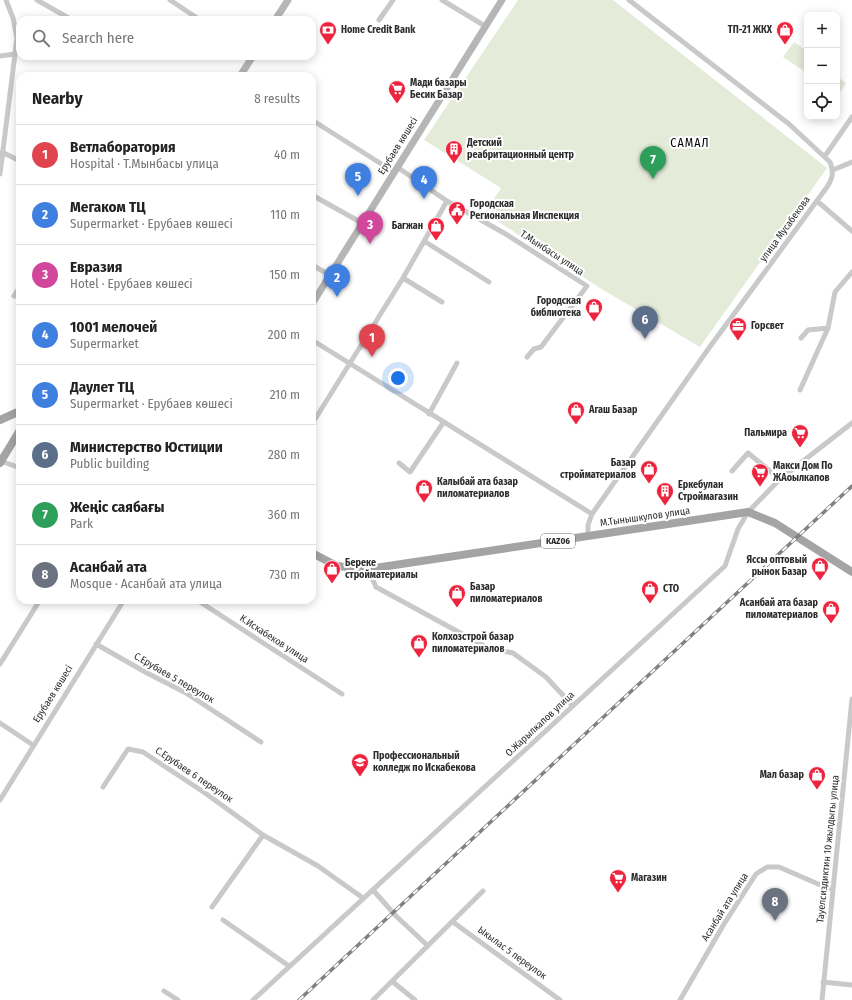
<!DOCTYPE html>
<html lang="en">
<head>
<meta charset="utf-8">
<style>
	body { margin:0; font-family:"Fira Sans Condensed",sans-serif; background:#f6f6f6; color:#222 }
	.controls { position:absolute; right:12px; top:12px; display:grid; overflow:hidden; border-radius:8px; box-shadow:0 2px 10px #0003 }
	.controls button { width:36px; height:36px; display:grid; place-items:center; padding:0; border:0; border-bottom:1px solid #e0e0e0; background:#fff; color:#222; font:20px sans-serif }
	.you { position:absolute; left:398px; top:378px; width:14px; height:14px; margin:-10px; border:3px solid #fff; border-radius:50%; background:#1a73e8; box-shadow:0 0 0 6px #1a73e833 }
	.badge { display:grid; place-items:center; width:26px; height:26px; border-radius:50%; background:#7c3aed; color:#fff; font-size:13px; font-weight:700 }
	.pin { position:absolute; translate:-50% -33px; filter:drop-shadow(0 1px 2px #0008) }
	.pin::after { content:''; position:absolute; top:21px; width:14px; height:12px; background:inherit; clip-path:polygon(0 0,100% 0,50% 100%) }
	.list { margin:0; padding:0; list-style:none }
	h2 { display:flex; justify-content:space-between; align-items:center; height:52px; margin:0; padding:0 16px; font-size:17px }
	h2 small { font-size:13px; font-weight:400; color:#767676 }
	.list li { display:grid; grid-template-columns:26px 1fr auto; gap:12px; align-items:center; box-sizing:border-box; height:60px; padding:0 16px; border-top:1px solid #e0e0e0 }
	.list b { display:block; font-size:15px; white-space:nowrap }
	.list p { margin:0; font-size:13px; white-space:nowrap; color:#767676 }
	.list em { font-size:13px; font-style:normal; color:#767676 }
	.icon { flex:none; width:22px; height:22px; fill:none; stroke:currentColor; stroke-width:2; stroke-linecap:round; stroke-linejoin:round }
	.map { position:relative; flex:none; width:852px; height:1000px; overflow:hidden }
	.search { position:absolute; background:#fff; box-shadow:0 2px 10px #0003; left:16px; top:16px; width:300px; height:44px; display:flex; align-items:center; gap:10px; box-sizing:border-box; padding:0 14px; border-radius:12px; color:#767676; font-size:15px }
	.panel { position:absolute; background:#fff; box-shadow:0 2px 10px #0003; left:16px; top:72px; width:300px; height:532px; border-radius:12px }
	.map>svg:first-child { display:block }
	.green { fill:#e4ebd9 }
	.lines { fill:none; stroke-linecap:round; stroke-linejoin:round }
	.street { stroke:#c9c9c9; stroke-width:5 }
	.secondary { stroke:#b6b6b6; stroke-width:7 }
	.primary { stroke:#a4a4a4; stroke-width:8 }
	.rail-casing { stroke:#818181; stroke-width:3.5 }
	.rail { stroke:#fff; stroke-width:2; stroke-dasharray:6; stroke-linecap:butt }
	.labels { text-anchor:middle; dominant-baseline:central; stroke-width:4; stroke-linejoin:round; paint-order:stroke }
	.shield { fill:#fff; stroke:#6b6b6b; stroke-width:1 }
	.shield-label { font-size:9px; font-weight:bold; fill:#2c2c2c }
	.poi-label { font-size:10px; font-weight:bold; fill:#2c2c2c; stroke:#fff; text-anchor:start }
	.street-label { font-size:10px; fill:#2c2c2c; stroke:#fff }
	.quarter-label { font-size:12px; letter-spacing:1px; fill:#000; stroke:#fff }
</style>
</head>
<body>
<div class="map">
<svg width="852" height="1000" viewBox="0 0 852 1000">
	<rect width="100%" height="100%" fill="#fff"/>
	<path class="green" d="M 518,0 L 613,0 L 827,168 L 700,347 L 600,288 L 485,213 L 501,188 L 424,140 Z
		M 794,42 L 807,51 L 807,73 L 783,57 Z
		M 839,78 L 846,83 L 839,94 L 837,92 L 837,81 Z"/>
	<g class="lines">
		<path class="street" d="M 37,0 L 72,20
			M 170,0 L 200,20
			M 442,0 L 485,26
			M 379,20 L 393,0
			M 0,56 L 15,54
			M 312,120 L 394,172
			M 2,152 L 20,161
			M 825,156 L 852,117
			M 397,167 L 447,201 L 504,233 L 587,286 L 541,347 L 534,349 L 527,357
			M 833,170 L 852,162
			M 0,174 L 17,38 L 13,18 L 6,0
			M 312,195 L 362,223
			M 817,201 L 852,231
			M 424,241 L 489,282
			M 312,265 L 330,275
			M 403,278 L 442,302
			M 14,296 L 20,287
			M 801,338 L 808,330 L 828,328
			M 312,340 L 592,514 L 588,525 L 588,536
			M 800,390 L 828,328 L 835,292 L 852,272
			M 429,414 L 457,363
			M 312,424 L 403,278 L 447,201
			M 1,461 L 20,468
			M 399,463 L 410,472 L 443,423
			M 732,471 L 748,453 L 780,479
			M 592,514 L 709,348 L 827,187 C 833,178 834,172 830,162 L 789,124 L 629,0
			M 368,569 L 376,587 L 488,648 L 513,653 L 546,677 L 573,706
			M 197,600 L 342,694
			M 96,644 L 147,673 L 186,693 L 261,742
			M 0,664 L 40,600
			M 0,723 L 33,745
			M 103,787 L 128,749 L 143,752 L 205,793 L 263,835 L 318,866 L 363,898
			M 0,800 L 124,600
			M 373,890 L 396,916 L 428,946
			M 212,907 L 263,835
			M 223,920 L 289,966
			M 453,922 L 560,1000
			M 393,982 L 415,1000
			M 823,982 L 852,985
			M 164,991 L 178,1000
			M 253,1000 L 725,566 L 738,529 L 748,512 L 780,479 L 852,423
			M 373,1000 L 483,891
			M 680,1000 L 724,924 L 756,874 L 767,867 L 779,867 L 825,887 L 833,889
			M 822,1000 L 852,699"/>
		<path class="secondary" d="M 275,20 L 288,0
			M 240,76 L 253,56
			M 312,304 L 502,0"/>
		<path class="primary" d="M 0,420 L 20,411
			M 0,463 L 20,430
			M 312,553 L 337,566 L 368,569 L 748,512 L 775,523 L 852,572"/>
		<g class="rail-casing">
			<path id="rail" d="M 299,1000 L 852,486"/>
		</g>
		<use href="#rail" class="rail"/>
	</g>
	<defs>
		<g id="bank-pin" transform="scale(0.9)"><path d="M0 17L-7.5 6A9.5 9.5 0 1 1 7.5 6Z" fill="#ee243e" stroke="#fff"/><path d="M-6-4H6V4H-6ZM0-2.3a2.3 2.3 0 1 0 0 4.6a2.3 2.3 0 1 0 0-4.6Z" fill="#fff"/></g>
		<g id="shop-pin" transform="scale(0.9)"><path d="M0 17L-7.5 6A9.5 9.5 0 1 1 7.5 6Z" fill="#ee243e" stroke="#fff"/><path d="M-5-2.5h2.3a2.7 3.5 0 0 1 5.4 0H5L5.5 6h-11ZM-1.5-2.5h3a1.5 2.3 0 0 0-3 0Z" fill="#fff"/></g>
		<g id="supermarket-pin" transform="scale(0.9)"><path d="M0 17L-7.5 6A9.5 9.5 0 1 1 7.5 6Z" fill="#ee243e" stroke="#fff"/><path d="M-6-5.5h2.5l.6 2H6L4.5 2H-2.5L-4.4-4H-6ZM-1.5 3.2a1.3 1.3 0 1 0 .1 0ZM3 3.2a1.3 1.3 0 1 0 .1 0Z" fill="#fff"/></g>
		<g id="building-pin" transform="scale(0.9)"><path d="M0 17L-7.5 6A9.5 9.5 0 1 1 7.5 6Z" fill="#ee243e" stroke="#fff"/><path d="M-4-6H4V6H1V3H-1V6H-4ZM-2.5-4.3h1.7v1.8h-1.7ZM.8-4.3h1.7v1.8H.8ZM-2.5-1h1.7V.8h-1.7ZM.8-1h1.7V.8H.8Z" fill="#fff"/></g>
		<g id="civic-pin" transform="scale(0.9)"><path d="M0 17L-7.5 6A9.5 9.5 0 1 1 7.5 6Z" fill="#ee243e" stroke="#fff"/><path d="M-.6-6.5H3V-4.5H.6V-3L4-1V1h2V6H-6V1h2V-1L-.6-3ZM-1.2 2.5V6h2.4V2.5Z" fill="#fff"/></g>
		<g id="office-pin" transform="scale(0.9)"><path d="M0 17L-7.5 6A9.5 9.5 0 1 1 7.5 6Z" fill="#ee243e" stroke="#fff"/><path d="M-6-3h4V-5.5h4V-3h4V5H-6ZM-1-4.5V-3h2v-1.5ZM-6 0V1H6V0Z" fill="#fff"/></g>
		<g id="university-pin" transform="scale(0.9)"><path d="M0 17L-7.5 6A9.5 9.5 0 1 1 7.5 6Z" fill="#ee243e" stroke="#fff"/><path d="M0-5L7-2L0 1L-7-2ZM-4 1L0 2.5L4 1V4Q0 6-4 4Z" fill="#fff"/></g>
	</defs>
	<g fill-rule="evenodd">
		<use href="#bank-pin" x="328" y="30"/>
		<use href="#shop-pin" x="785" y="30"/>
		<use href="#supermarket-pin" x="397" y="89"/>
		<use href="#building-pin" x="454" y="149"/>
		<use href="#civic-pin" x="457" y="210"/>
		<use href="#shop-pin" x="436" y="226"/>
		<use href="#shop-pin" x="594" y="307"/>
		<use href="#office-pin" x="738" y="326"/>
		<use href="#shop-pin" x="576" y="410"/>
		<use href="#supermarket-pin" x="800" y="433"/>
		<use href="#shop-pin" x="649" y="469"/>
		<use href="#supermarket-pin" x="760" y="472"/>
		<use href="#shop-pin" x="424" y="488"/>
		<use href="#building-pin" x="665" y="491"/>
		<use href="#shop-pin" x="820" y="566"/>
		<use href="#shop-pin" x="332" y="569"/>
		<use href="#shop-pin" x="650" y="589"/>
		<use href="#shop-pin" x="457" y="593"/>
		<use href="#shop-pin" x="831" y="609"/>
		<use href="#shop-pin" x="419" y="643"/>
		<use href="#university-pin" x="360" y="762"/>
		<use href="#shop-pin" x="817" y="775"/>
		<use href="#supermarket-pin" x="618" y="878"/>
	</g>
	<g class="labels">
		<rect class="shield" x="541" y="534" width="34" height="14" rx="3"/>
		<g class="shield-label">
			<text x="558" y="541">KАZ06</text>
		</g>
		<g class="poi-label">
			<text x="341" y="30">Home Credit Bank</text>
			<text x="772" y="30" text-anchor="end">ТП-21 ЖКХ</text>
			<text x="410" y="83">Мади базары<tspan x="410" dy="12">Бесик Базар</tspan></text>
			<text x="467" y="143">Детский<tspan x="467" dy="12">реабритационный центр</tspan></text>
			<text x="470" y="204">Городская<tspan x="470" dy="12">Региональная Инспекция</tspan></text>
			<text x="423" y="226" text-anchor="end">Багжан</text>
			<text x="581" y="301" text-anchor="end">Городская<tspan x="581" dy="12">библиотека</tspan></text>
			<text x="751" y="326">Горсвет</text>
			<text x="589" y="410">Агаш Базар</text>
			<text x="787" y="433" text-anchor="end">Пальмира</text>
			<text x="636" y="463" text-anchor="end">Базар<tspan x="636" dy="12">стройматериалов</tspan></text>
			<text x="773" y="466">Макси Дом По<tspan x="773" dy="12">ЖАоылкапов</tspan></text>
			<text x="437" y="482">Калыбай ата базар<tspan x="437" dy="12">пиломатериалов</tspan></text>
			<text x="678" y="485">Еркебулан<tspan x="678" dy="12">Строймагазин</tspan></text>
			<text x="807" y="560" text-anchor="end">Яссы оптовый<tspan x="807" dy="12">рынок Базар</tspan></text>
			<text x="345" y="563">Береке<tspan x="345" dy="12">стройматериалы</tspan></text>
			<text x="470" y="587">Базар<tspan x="470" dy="12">пиломатериалов</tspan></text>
			<text x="663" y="589">СТО</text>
			<text x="818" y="603" text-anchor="end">Асанбай ата базар<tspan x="818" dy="12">пиломатериалов</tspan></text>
			<text x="432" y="637">Колхозстрой базар<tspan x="432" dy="12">пиломатериалов</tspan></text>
			<text x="373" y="756">Профессиональный<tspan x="373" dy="12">колледж по Искабекова</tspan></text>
			<text x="804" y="775" text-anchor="end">Мал базар</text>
			<text x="631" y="878">Магазин</text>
		</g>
		<g class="street-label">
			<text transform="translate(398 146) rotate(-58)">Ерубаев көшесі</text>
			<text transform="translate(785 229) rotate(-54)">улица Мусабекова</text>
			<text transform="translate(552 253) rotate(33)">Т.Мынбасы улица</text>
			<text transform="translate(645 517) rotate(-8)">М.Тынышкулов улица</text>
			<text transform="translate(274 639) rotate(33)">К.Искабеков улица</text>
			<text transform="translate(174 678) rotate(30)">С.Ерубаев 5 переулок</text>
			<text transform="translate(53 694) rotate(-58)">Ерубаев көшесі</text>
			<text transform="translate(540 724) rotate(-43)">О.Жарылкапов улица</text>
			<text transform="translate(194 775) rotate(34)">С.Ерубаев 6 переулок</text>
			<text transform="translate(828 849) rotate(-84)">Тауелсиздиктин 10 жылдыгы улица</text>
			<text transform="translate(725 907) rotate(-58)">Асанбай ата улица</text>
			<text transform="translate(512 953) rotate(36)">Ыкылас 5 переулок</text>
		</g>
		<g class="quarter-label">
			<text x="690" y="143">САМАЛ</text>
		</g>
	</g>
</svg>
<div class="controls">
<button>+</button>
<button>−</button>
<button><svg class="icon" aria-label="locate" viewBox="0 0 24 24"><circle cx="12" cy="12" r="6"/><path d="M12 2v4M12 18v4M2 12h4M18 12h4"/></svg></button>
</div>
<div class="you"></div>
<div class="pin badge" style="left:372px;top:357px;background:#e0444e">1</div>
<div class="pin badge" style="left:337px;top:297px;background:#3f7fe0">2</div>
<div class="pin badge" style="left:370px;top:244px;background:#d1479c">3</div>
<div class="pin badge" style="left:424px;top:199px;background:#3f7fe0">4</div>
<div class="pin badge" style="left:358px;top:196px;background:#3f7fe0">5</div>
<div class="pin badge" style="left:645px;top:339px;background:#5c6f8a">6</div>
<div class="pin badge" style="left:653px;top:179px;background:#2e9e5b">7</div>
<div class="pin badge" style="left:775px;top:921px;background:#6b7280">8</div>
<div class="search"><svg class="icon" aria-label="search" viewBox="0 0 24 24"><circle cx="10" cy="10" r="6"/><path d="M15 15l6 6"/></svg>Search here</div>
<section class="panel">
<h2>Nearby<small>8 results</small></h2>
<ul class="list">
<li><span class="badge" style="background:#e0444e">1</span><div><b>Ветлаборатория</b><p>Hospital · Т.Мынбасы улица</p></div><em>40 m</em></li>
<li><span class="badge" style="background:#3f7fe0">2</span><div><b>Мегаком ТЦ</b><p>Supermarket · Ерубаев көшесі</p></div><em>110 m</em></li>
<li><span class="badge" style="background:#d1479c">3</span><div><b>Евразия</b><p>Hotel · Ерубаев көшесі</p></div><em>150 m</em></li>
<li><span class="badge" style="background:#3f7fe0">4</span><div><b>1001 мелочей</b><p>Supermarket</p></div><em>200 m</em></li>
<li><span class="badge" style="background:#3f7fe0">5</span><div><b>Даулет ТЦ</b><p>Supermarket · Ерубаев көшесі</p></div><em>210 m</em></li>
<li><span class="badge" style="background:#5c6f8a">6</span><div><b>Министерство Юстиции</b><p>Public building</p></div><em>280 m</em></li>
<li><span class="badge" style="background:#2e9e5b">7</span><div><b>Жеңіс саябағы</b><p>Park</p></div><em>360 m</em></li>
<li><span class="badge" style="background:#6b7280">8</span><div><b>Асанбай ата</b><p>Mosque · Асанбай ата улица</p></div><em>730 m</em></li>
</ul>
</section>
</div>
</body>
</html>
